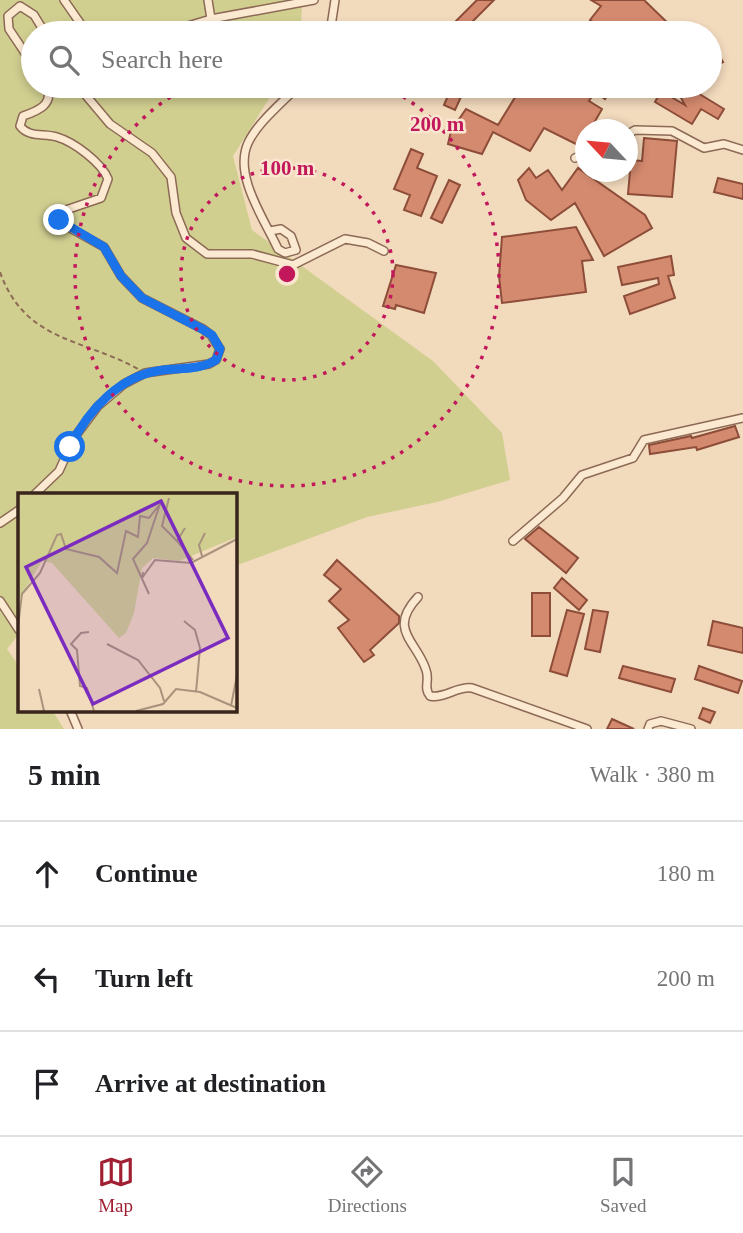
<!DOCTYPE html>
<html lang="en">
<head>
<meta charset="utf-8">
<style>
	body { margin:0; font-family:"Times New Roman",serif; background:#f2f2f2; color:#202124 }
	.compass { position:absolute; left:575px; top:119px; width:63px; height:63px; border-radius:50%; background:#fff; box-shadow:0 4px 10px #0003; rotate:296deg }
	.stop { position:absolute; width:21px; height:21px; margin:-16px; border:5px solid #1a73e8; border-radius:50%; background:#fff }
	.stop.end { background:#1a73e8; border-color:#fff; box-shadow:0 2px 7px #0008 }
	.list { margin:0; padding:0; list-style:none }
	h2 { display:flex; justify-content:space-between; align-items:center; height:91px; margin:0; padding:0 28px; font-size:30px }
	h2 small { font-size:23px; font-weight:400; color:#757577 }
	.list li { display:grid; grid-template-columns:46px 1fr auto; gap:21px; align-items:center; box-sizing:border-box; height:105px; padding:0 28px; border-top:2px solid #e0e0e0 }
	.list b { display:block; font-size:26px; white-space:nowrap }
	.list em { font-size:23px; font-style:normal; color:#757577 }
	.icon { flex:none; width:38px; height:38px; fill:none; stroke:currentColor; stroke-width:2; stroke-linecap:round; stroke-linejoin:round }
	.map { position:relative; flex:none; width:743px; height:729px; overflow:hidden }
	.search { position:absolute; background:#fff; box-shadow:0 4px 10px #0003; left:21px; right:21px; top:21px; height:77px; display:flex; align-items:center; gap:18px; box-sizing:border-box; padding:0 24px; border-radius:38px; color:#757577; font-size:26px }
	.sheet { height:406px; background:#fff }
	nav { display:flex; justify-content:space-around; align-items:center; box-sizing:border-box; height:98px; border-top:2px solid #e0e0e0; background:#fff; font-size:19px; color:#757577 }
	nav a { display:grid; justify-items:center; gap:4px }
	nav .on { color:#a11f33 }
	.map>svg:first-child { display:block }
	.green { fill:#d1cf90 }
	.building { fill:#d48a6f; stroke:#8d4d38; stroke-width:2 }
	.lines { fill:none; stroke-linecap:round; stroke-linejoin:round }
	.minor-casing { stroke:#8c6a55; stroke-width:10 }
	.path { stroke:#8c6a55; stroke-width:2; stroke-dasharray:5 3.5; stroke-linecap:butt }
	.minor { stroke:#fce9d1; stroke-width:7 }
	.route { stroke:#1a73e8; stroke-width:9 }
	.ring { fill:none; stroke:#c2185b; stroke-width:3.5; stroke-dasharray:3.5 7 }
	.inset-road { fill:none; stroke:#a8927c; stroke-width:2 }
	.view { fill:#7b2cbf; fill-opacity:0.15; stroke:#7b2cbf; stroke-width:3.5 }
	.inset-edge { fill:none; stroke:#39251b; stroke-width:3.5 }
	.centre { fill:#c2185b; stroke:#f9e6ce; stroke-width:3.5 }
	.ring-label { font-size:21px; text-anchor:middle; font-weight:bold; fill:#c2185b; stroke:#f9e6ce; stroke-width:5; stroke-linejoin:round; paint-order:stroke }
</style>
</head>
<body>
<div class="map">
<svg width="743" height="729" viewBox="0 0 743 729">
	<rect width="100%" height="100%" fill="#f2dabd"/>
	<path class="green" d="M 0,0 L 302,0 L 301,33 L 33,33 L 33,86 L 277,86 L 233,156 L 252,230 L 433,361 L 502,433 L 510,480 L 437,502 L 367,517 L 235,566 L 234,494 L 19,494 L 19,634 L 7,649 L 19,666 L 19,710 L 52,710 L 64,729 L 0,729 Z"/>
	<path class="building" d="M 477,0 L 494,0 L 461,33 L 456,33 L 450,27 Z
		M 591,0 L 644,0 L 672,27 L 667,33 L 607,33 L 590,20 L 601,6 Z
		M 717,51 L 723,62 L 710,69 L 710,55 Z
		M 452,86 L 466,86 L 455,110 L 444,105 Z
		M 522,86 L 559,86 L 571,93 L 575,86 L 614,86 L 605,99 L 595,92 L 589,101 L 602,109 L 590,130 L 585,130 L 580,146 L 544,128 L 530,151 L 493,132 L 482,154 L 448,144 L 451,131 L 466,109 L 498,125 Z
		M 688,87 L 724,109 L 718,119 L 701,109 L 692,124 L 655,102 L 661,91 L 685,105 L 681,98 Z
		M 644,138 L 677,141 L 672,197 L 628,194 L 631,160 L 642,161 Z
		M 411,149 L 423,154 L 417,168 L 437,176 L 421,216 L 404,210 L 410,195 L 394,189 Z
		M 529,168 L 536,178 L 548,170 L 562,190 L 578,168 L 645,215 L 652,228 L 604,256 L 575,203 L 551,220 L 526,200 L 518,180 Z
		M 718,178 L 743,184 L 743,199 L 714,192 Z
		M 449,180 L 460,185 L 442,223 L 431,218 Z
		M 576,227 L 593,260 L 582,261 L 586,292 L 502,303 L 499,276 L 502,237 Z
		M 671,256 L 674,275 L 668,276 L 675,298 L 630,314 L 624,296 L 659,284 L 658,278 L 622,285 L 618,267 Z
		M 396,265 L 436,273 L 424,313 L 396,305 L 395,309 L 383,306 Z
		M 735,426 L 739,437 L 697,450 L 696,447 L 650,454 L 649,445 L 691,436 L 692,438 Z
		M 539,527 L 578,558 L 566,573 L 525,539 Z
		M 337,560 L 399,616 L 399,623 L 370,650 L 374,655 L 364,662 L 338,628 L 349,620 L 329,601 L 341,589 L 324,575 Z
		M 562,578 L 587,600 L 579,610 L 554,588 Z
		M 532,593 L 550,593 L 550,636 L 532,636 Z
		M 567,610 L 584,614 L 567,676 L 550,671 Z
		M 593,610 L 608,612 L 600,652 L 585,649 Z
		M 713,621 L 743,628 L 743,653 L 708,645 Z
		M 623,666 L 675,679 L 671,692 L 619,678 Z
		M 699,666 L 742,681 L 738,693 L 695,679 Z
		M 703,708 L 715,712 L 710,723 L 699,718 Z
		M 612,719 L 634,729 L 607,729 Z"/>
	<g class="lines">
		<g class="minor-casing">
			<path id="minor" d="M 64,0 L 87,33
				M 208,0 L 211,19 L 314,0
				M 164,33 L 211,19
				M 330,33 L 335,0
				M 33,65 L 9,29 L 8,16 L 20,6 L 34,15 L 45,33
				M 78,86 L 110,124 L 152,153 L 171,177 L 176,213 L 186,238 L 207,254 L 252,254 L 293,265 L 345,239 L 368,243 L 384,251
				M 628,134 L 635,130 L 672,131 L 704,148 L 724,144 L 743,150
				M 575,158 L 586,153
				M 270,231 L 281,229 L 291,236 L 296,250 L 285,253 L 278,249 C 265,220 233,176 248,143 C 258,122 282,103 298,86
				M 35,494 L 59,471 L 74,438 L 98,406 L 124,384 L 145,373 L 209,364 L 216,360 L 220,349 L 211,335 L 203,329 L 142,298 L 121,276 L 104,247 L 61,223 L 60,212 L 101,198 L 108,179 C 102,163 74,142 57,137 C 44,133 29,138 20,126 L 23,116 C 38,111 55,104 46,86
				M 0,523 L 19,510
				M 513,541 L 563,498 L 582,475 L 633,458 L 644,440 L 743,418
				M 418,597 C 387,630 417,641 426,670 C 430,680 423,688 430,696 C 444,699 457,686 472,688 L 587,729
				M 0,601 L 19,630
				M 70,710 L 78,729
				M 648,729 L 650,724 L 661,721 L 691,729"/>
		</g>
		<path class="path" d="M 0,272 C 25,342 82,338 138,369"/>
		<use href="#minor" class="minor"/>
	</g>
	<g class="lines">
		<path class="route" d="M 59,220 L 104,247 L 121,276 L 142,298 L 202,329 L 212,335 L 220,349 L 216,360 C 200,370 181,368 163,370 C 120,375 88,410 70,447"/>
	</g>
	<g class="ring">
		<circle cx="287" cy="274" r="106"/>
		<path d="M385 86A212 212 0 1 1 189 86"/>
	</g>
	<g transform="translate(18 493)">
		<rect width="219" height="219" fill="#f2dabd"/>
		<path d="M 0,0 L 219,0 L 219,44 L 161,68 L 135,65 L 124,75 L 116,120 L 108,140 L 101,145 L 34,70 L 24,68 L 0,108 Z" fill="#d1cf90"/>
		<path class="inset-road" d="M 151,5 L 144,33 L 159,48M 167,35 L 159,48 L 175,67M 184,63 L 181,52 L 187,40M 125,79 L 124,85 L 137,67 L 173,70 L 219,46M 166,128 L 177,137 L 182,155 L 178,199M 0,133 L 4,101 L 22,80 L 39,42 L 43,41 L 48,56 L 81,64 L 99,80 L 108,38 L 120,44 L 122,23 L 131,25 L 142,11 L 129,50 L 115,66 L 131,101M 71,139 L 63,140 L 53,151 L 59,157 L 62,193 L 69,195 L 76,218M 89,151 L 120,167 L 142,195 L 146,208M 21,196 L 26,218M 213,213 L 219,182M 118,218 L 145,211 L 158,196 L 182,199 L 219,215"/>
		<path class="view" d="M 143,8 L 210,145 L 75,211 L 8,74 Z"/>
		<rect width="219" height="219" class="inset-edge"/>
	</g>
	<circle cx="287" cy="274" r="10" class="centre"/>
	<g class="ring-label">
		<text x="437" y="131">200 m</text>
		<text x="287" y="175">100 m</text>
	</g>
</svg>
<svg class="compass" viewBox="-18 -18 36 36"><path d="M0-13l5 13h-10z" fill="#e53935"/><path d="M0 13l5-13h-10z" fill="#757577"/></svg>
<div class="stop" style="left:70px;top:447px"></div>
<div class="stop end" style="left:59px;top:220px"></div>
<div class="search"><svg class="icon" aria-label="search" viewBox="0 0 24 24"><circle cx="10" cy="10" r="6"/><path d="M15 15l6 6"/></svg>Search here</div>
</div>
<section class="sheet">
<h2>5 min<small>Walk · 380 m</small></h2>
<ul class="list">
<li><svg class="icon" aria-label="ahead" viewBox="0 0 24 24"><path d="M12 20V5M6 11l6-6 6 6"/></svg><div><b>Continue</b></div><em>180 m</em></li>
<li><svg class="icon" aria-label="left" viewBox="0 0 24 24"><path d="M17 20v-9H6M10 6l-5 5 5 5"/></svg><div><b>Turn left</b></div><em>200 m</em></li>
<li><svg class="icon" aria-label="arrive" viewBox="0 0 24 24"><path d="M6 21V4h12l-3 4 3 4H6"/></svg><div><b>Arrive at destination</b></div></li>
</ul>
</section>
<nav>
<a class="on"><svg class="icon" aria-label="map" viewBox="0 0 24 24"><path d="M3 6l6-2 6 2 6-2v14l-6 2-6-2-6 2zM9 4v14M15 6v14"/></svg>Map</a>
<a><svg class="icon" aria-label="directions" viewBox="0 0 24 24"><path d="M12 3l9 9-9 9-9-9zM9 14v-3h6M13 9l2 2-2 2"/></svg>Directions</a>
<a><svg class="icon" aria-label="saved" viewBox="0 0 24 24"><path d="M7 4h10v16l-5-4-5 4z"/></svg>Saved</a>
</nav>
</body>
</html>
